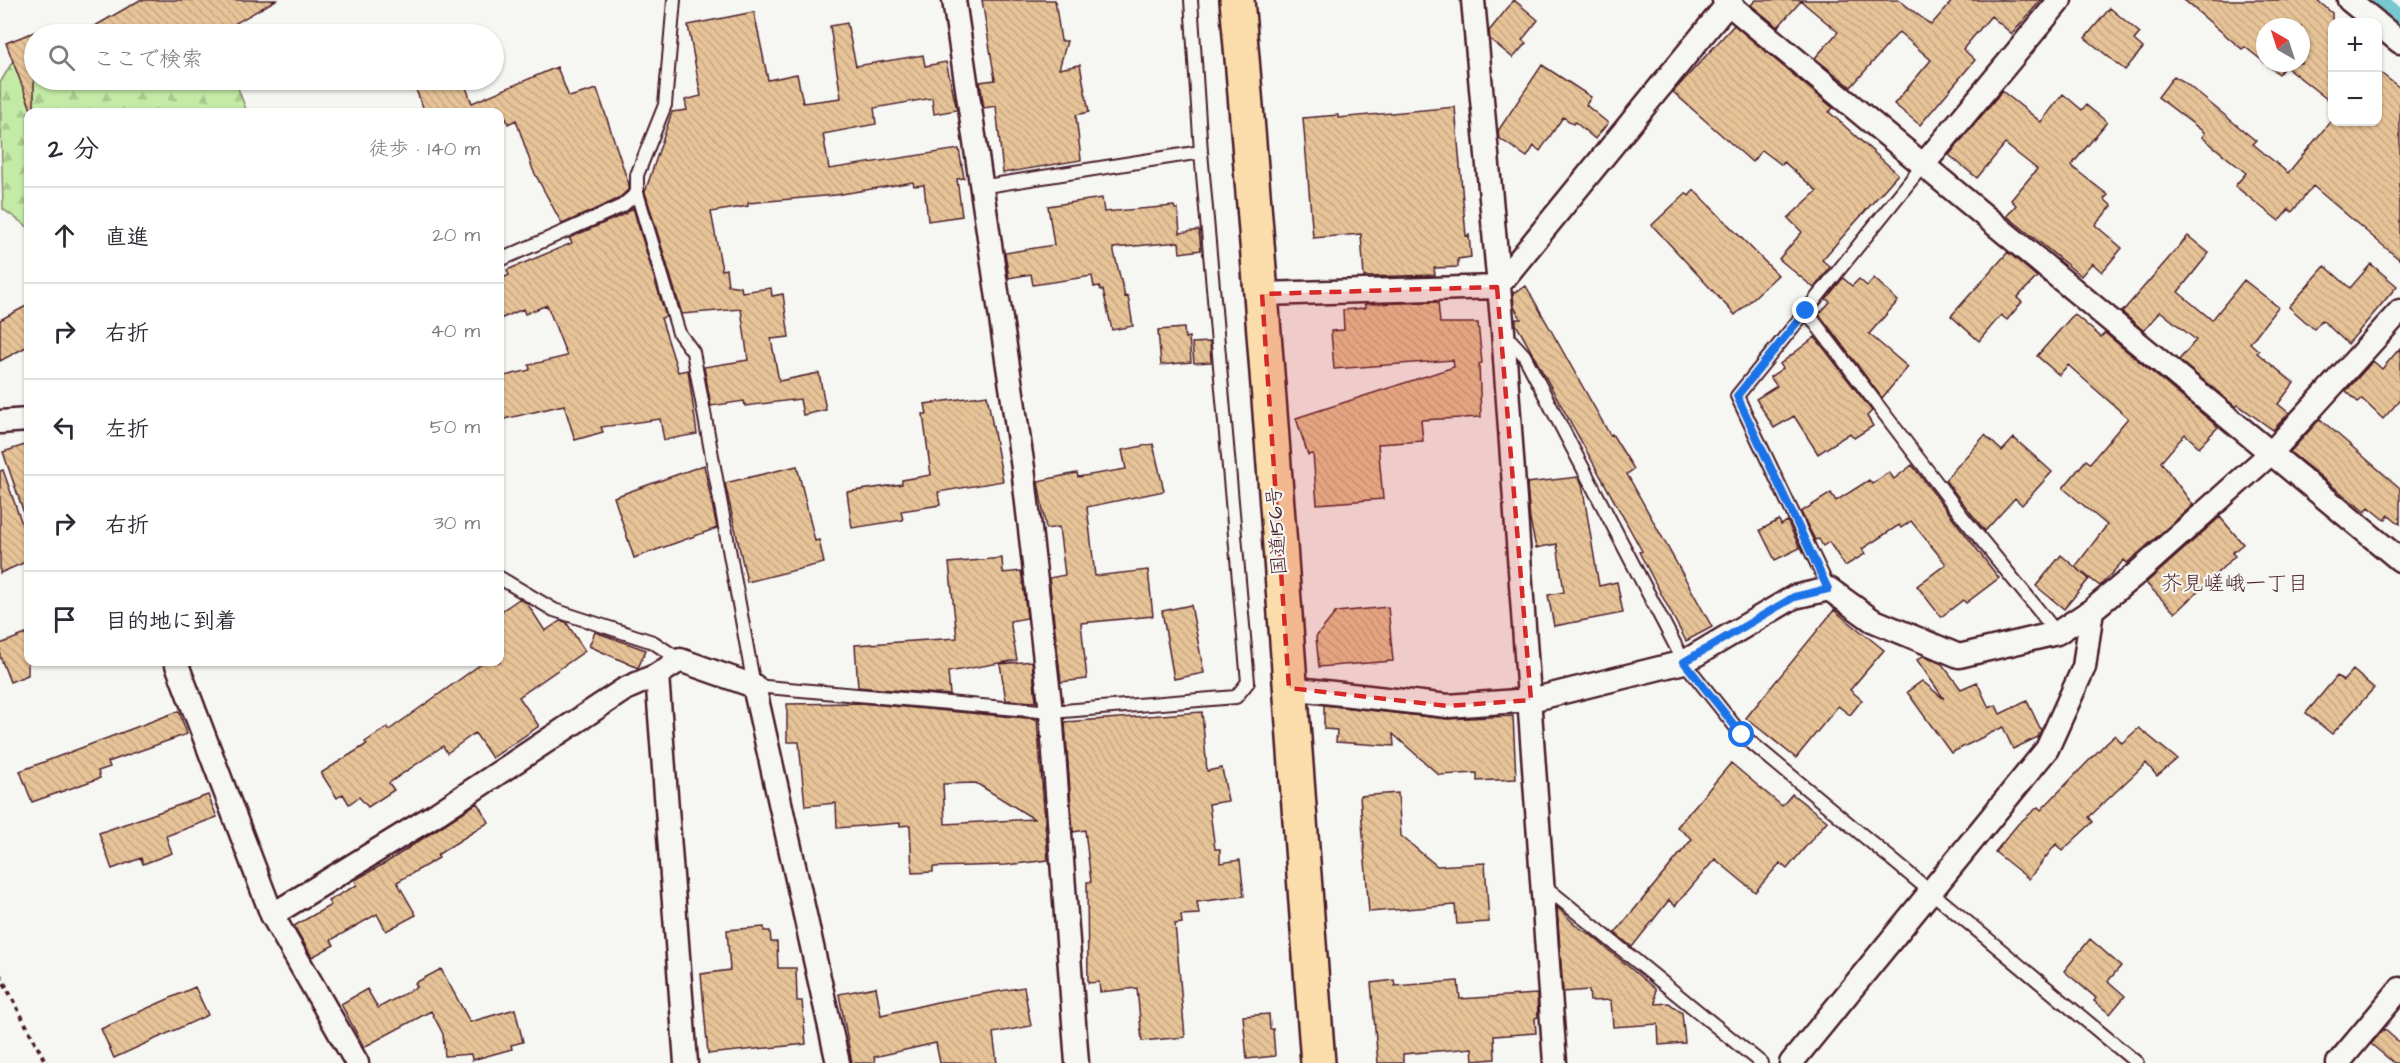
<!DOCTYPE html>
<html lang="ja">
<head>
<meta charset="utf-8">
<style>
	body { margin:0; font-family:"Architects Daughter","Klee One",sans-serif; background:#f7f7f7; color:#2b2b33 }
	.controls { position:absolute; right:18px; top:18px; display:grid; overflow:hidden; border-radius:12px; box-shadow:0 2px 4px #0004 }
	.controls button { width:54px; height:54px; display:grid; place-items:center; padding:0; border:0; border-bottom:2px solid #e1e1e2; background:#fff; color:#2b2b33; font:30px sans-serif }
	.compass { position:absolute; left:2256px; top:18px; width:54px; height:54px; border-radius:50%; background:#fff; box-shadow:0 2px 4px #0004; rotate:321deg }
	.stop { position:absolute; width:18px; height:18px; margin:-14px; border:4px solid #1a73e8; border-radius:50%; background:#fff }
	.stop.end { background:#1a73e8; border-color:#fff; box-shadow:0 2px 6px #0008 }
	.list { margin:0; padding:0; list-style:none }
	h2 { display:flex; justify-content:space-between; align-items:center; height:78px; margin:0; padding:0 24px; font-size:26px }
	h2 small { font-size:20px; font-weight:400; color:#7c7c81 }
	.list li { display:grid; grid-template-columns:39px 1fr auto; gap:18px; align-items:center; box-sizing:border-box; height:96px; padding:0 24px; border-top:2px solid #e1e1e2 }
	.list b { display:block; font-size:22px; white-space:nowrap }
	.list em { font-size:20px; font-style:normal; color:#7c7c81 }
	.icon { flex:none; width:33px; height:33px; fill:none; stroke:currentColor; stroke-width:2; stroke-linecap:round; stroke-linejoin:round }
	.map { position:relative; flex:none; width:2400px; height:1063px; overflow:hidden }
	.search { position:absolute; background:#fff; box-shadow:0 2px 4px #0004; left:24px; top:24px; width:480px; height:66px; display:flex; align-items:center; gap:15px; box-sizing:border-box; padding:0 21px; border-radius:33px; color:#7c7c81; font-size:22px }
	.panel { position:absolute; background:#fff; box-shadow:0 2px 4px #0004; left:24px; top:108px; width:480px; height:558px; border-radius:12px }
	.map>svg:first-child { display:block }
	.forest { fill:url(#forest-firs); stroke:#868568; stroke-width:1.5 }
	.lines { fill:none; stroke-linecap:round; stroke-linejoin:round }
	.canal { stroke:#78c9cf; stroke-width:27 }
	.building { fill:url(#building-back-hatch); stroke:#4a1f2b; stroke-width:1.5; fill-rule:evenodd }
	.service-casing { stroke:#4a1f2b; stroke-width:16 }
	.minor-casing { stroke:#4a1f2b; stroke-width:27 }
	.trunk-casing { stroke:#4a1f2b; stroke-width:38 }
	.path { stroke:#4a1f2b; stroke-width:4; stroke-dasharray:4.5 4.5; stroke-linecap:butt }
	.service { stroke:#f6f6f2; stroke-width:12 }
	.minor { stroke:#f6f6f2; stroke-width:22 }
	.trunk { stroke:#fbddab; stroke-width:33 }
	.route { stroke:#1a73e8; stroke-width:8 }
	.marked { fill:#d62828; fill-opacity:0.2; stroke:#d62828; stroke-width:4.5; stroke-dasharray:12 8; stroke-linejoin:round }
	.labels { text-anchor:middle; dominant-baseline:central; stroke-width:4.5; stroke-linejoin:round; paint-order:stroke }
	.street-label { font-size:20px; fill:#4a1f2b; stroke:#f6f6f2 }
	.neighbourhood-label { font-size:21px; fill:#4a1f2b; stroke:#f6f6f2 }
</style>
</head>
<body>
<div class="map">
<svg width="2400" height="1063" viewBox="0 0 2400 1063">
	<defs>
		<pattern id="forest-firs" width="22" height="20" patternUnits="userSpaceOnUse" patternTransform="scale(1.5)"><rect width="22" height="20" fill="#c3eba6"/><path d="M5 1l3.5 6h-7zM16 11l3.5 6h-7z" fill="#a9c98f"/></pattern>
		<pattern id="building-back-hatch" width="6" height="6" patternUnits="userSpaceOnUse" patternTransform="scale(1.5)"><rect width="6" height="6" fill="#e7c498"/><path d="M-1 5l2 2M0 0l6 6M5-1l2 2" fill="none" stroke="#c8a883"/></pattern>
	</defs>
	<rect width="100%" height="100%" fill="#f6f6f2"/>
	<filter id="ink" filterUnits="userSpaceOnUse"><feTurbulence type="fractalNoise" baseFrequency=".0167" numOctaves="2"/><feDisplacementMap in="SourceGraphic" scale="12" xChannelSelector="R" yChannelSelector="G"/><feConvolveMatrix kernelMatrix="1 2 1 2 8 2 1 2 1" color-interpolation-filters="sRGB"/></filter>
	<g filter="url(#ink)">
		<path class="forest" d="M 34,41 L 34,80 L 235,80 L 247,112 L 28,112 L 28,227 L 3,209 L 0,83 L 24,42 Z"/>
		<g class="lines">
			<path class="canal" d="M 2371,0 L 2400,25"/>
		</g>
		<path class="building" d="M 140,0 L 276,0 L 217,34 L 81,34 Z
			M 982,0 L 1055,0 L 1061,41 L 1067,41 L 1059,69 L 1080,65 L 1089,112 L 1076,115 L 1081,160 L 1003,173 L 996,106 L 984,108 L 980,82 L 995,80 Z
			M 1514,0 L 1538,20 L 1522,40 L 1526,43 L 1513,58 L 1490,39 L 1489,31 Z
			M 1756,0 L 1899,0 L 1931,25 L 1953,0 L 2041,0 L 2012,34 L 1991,16 L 1963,49 L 1975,60 L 1920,125 L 1894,104 L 1931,60 L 1899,32 L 1851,87 L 1815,58 L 1838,32 L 1801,1 L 1778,27 L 1751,5 Z
			M 2184,0 L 2317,0 L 2332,13 L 2332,103 L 2285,66 L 2279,74 L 2245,47 L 2242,49 ZM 2265,27 L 2301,27 L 2301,63 L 2265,63 Z
			M 2110,8 L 2140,33 L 2134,40 L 2143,48 L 2125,70 L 2085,38 Z
			M 754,12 L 768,80 L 797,74 L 803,103 L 841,98 L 830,26 L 847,23 L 856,66 L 923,55 L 925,66 L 946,62 L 957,110 L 934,114 L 932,98 L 874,108 L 876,124 L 823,134 L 829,169 L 959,149 L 964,178 L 957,179 L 962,216 L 928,221 L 924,185 L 914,186 L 913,182 L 836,195 L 748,203 L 748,206 L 711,212 L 722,270 L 726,269 L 728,285 L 741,287 L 742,292 L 771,288 L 772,296 L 783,294 L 789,337 L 771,339 L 779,381 L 819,373 L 826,410 L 803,415 L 800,399 L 745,406 L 744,401 L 711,406 L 704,367 L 748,360 L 741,309 L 682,314 L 645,192 L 672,112 L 687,110 L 685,100 L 701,96 L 688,25 Z
			M 1734,25 L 1833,108 L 1829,112 L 1898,174 L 1822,260 L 1830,267 L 1814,288 L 1779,259 L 1802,232 L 1788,218 L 1817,191 L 1784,162 L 1782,165 L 1762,150 L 1752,162 L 1673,92 Z
			M 34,32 L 34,112 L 32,112 L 6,43 Z
			M 1542,65 L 1591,97 L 1586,105 L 1608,123 L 1595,139 L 1575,122 L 1573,124 L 1563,117 L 1540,151 L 1534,146 L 1527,157 L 1499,138 L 1498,131 Z
			M 557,67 L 569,97 L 597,89 L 629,185 L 629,189 L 618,199 L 562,224 L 533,170 L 516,120 L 508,124 L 504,112 L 425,112 L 412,80 L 463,80 L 472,103 Z
			M 2378,71 L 2400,88 L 2400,260 L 2313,186 L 2292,212 L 2289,209 L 2279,221 L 2235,186 L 2246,173 L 2202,137 L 2205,133 L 2158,97 L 2174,76 L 2183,81 L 2256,141 L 2253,144 L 2288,173 L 2330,122 L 2378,122 Z
			M 2002,91 L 2041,122 L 2063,94 L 2082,110 L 2086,105 L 2107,122 L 2071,166 L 2108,195 L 2104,199 L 2112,206 L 2095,225 L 2122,248 L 2102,272 L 2092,263 L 2081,276 L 2007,216 L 2016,205 L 2011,200 L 2037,169 L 2005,144 L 1977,178 L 1949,155 Z
			M 1455,107 L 1466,236 L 1469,235 L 1471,257 L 1458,259 L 1458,267 L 1434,268 L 1435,275 L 1364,277 L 1361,234 L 1313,238 L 1303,118 L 1338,115 L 1338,118 Z
			M 1694,190 L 1778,275 L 1735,315 L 1652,225 L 1686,193 L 1689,196 Z
			M 1102,198 L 1104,212 L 1174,206 L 1175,209 L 1178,209 L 1180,233 L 1199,230 L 1201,250 L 1180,253 L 1179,242 L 1113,248 L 1125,297 L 1128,296 L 1133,326 L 1112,330 L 1103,290 L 1101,290 L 1099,286 L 1094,287 L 1092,276 L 1033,285 L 1031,274 L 1009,278 L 1005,253 L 1054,245 L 1048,206 Z
			M 633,208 L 666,317 L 661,318 L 678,372 L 688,370 L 697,434 L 664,440 L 660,419 L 601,427 L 603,432 L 575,440 L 564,405 L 500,420 L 500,377 L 530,370 L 529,365 L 567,356 L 547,305 L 525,314 L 523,309 L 500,319 L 500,280 L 509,275 L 507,270 L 572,243 L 569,238 L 625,214 Z
			M 2188,236 L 2209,253 L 2178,292 L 2212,320 L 2244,280 L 2278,307 L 2250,343 L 2259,351 L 2257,353 L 2294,383 L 2278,404 L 2289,413 L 2273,430 L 2238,405 L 2236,407 L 2179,360 L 2196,340 L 2160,311 L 2144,331 L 2122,312 Z
			M 2008,252 L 2037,277 L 2017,298 L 2022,302 L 2007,320 L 2001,315 L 1979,341 L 1951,316 Z
			M 2371,264 L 2397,286 L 2348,344 L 2322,320 L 2314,329 L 2289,307 L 2325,266 L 2350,288 Z
			M 1843,278 L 1852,286 L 1859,279 L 1867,286 L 1874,278 L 1898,301 L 1869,334 L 1908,367 L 1882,398 L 1819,314 L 1830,302 L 1826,299 Z
			M 1526,286 L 1610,435 L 1612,434 L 1634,469 L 1627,474 L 1712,627 L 1686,641 L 1639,552 L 1642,551 L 1516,324 L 1516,319 L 1521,319 L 1514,307 L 1513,293 Z
			M 1438,302 L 1440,323 L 1478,323 L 1482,363 L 1479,364 L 1481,417 L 1421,420 L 1423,441 L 1378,444 L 1383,499 L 1317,504 L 1313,454 L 1308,455 L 1296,418 L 1454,367 L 1453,360 L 1334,369 L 1331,331 L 1344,330 L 1343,310 L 1365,308 L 1365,304 Z
			M 28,305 L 28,346 L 0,361 L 0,320 Z
			M 2074,314 L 2101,337 L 2105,333 L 2218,427 L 2199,447 L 2185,434 L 2161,462 L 2193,505 L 2127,563 L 2124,560 L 2100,586 L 2075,567 L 2107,525 L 2063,488 L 2086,460 L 2090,463 L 2128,418 L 2068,365 L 2059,375 L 2037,356 Z
			M 1184,328 L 1185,338 L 1189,337 L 1191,362 L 1161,365 L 1158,330 Z
			M 1815,337 L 1872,411 L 1867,416 L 1873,426 L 1854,438 L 1850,433 L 1818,454 L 1794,416 L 1774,428 L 1756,399 L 1777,386 L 1770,377 L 1783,368 L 1780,364 Z
			M 1210,342 L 1211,362 L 1194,363 L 1192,343 Z
			M 2400,348 L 2400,400 L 2383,419 L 2362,399 L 2358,402 L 2346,391 L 2373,361 L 2382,369 Z
			M 987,395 L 1003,481 L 938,492 L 940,505 L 901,511 L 903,520 L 852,528 L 847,492 L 902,484 L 902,480 L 931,475 L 923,414 L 927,414 L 925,404 Z
			M 2320,419 L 2400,488 L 2400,524 L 2389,515 L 2385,520 L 2369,507 L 2365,512 L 2290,452 Z
			M 1985,435 L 2002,451 L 2014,438 L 2052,472 L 2022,505 L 2015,498 L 1985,531 L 1945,480 Z
			M 28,444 L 28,515 L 25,516 L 3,452 Z
			M 1153,444 L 1164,491 L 1087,507 L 1095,576 L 1148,570 L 1153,616 L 1081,623 L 1087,679 L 1061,682 L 1049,578 L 1065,575 L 1059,527 L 1046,529 L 1038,481 L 1077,473 L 1078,477 L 1126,469 L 1122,450 Z
			M 704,465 L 717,528 L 634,558 L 614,497 Z
			M 1912,465 L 1999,578 L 1966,603 L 1963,600 L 1941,617 L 1917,586 L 1946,564 L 1911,521 L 1901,528 L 1899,525 L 1862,549 L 1865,554 L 1845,566 L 1829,542 L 1823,546 L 1819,539 L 1815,540 L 1801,512 L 1831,493 L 1836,501 L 1869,480 L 1872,484 L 1889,472 L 1894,479 Z
			M 797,466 L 815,541 L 819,540 L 824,563 L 747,582 L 725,483 Z
			M 3,470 L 28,541 L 28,561 L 0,573 L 0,471 Z
			M 1578,477 L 1582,484 L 1599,586 L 1617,582 L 1623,613 L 1554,626 L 1548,595 L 1564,592 L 1557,544 L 1536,548 L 1530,520 L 1527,483 Z
			M 2220,517 L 2243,544 L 2232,553 L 2235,556 L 2175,613 L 2146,583 Z
			M 1779,520 L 1781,525 L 1787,521 L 1800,548 L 1775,560 L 1760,530 Z
			M 2061,555 L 2089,579 L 2064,609 L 2036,586 Z
			M 1002,558 L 1003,573 L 1021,571 L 1023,583 L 1027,618 L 1010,621 L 1017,660 L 948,672 L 950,695 L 858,687 L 855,645 L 957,638 L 949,563 Z
			M 519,599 L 527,603 L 545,631 L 560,621 L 566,622 L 585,651 L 519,697 L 539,726 L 492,758 L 475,733 L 447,753 L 443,746 L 389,783 L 394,790 L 368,807 L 359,797 L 349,804 L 343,794 L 337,798 L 321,773 L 367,744 L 365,742 L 387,727 L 389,730 L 484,662 L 500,662 L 500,612 Z
			M 1191,605 L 1204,673 L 1174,679 L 1162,611 Z
			M 1388,607 L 1393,661 L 1319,667 L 1316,637 L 1336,612 Z
			M 1834,610 L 1884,650 L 1850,690 L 1862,700 L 1850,715 L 1838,706 L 1796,758 L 1746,718 Z
			M 595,632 L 646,650 L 638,668 L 589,646 Z
			M 28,633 L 28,675 L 10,682 L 0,656 L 0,644 Z
			M 1923,656 L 1942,664 L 1961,689 L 1977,682 L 1989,708 L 1996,705 L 2000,714 L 2027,701 L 2041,730 L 2038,737 L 2013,749 L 2003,727 L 1951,753 L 1907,692 L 1922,681 L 1944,699 L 1917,660 Z
			M 1032,661 L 1036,702 L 1006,700 L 1000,664 Z
			M 2353,670 L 2374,688 L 2332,734 L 2306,713 L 2337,676 L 2343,681 Z
			M 859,703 L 1037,719 L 1048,860 L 1006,865 L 933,867 L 933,872 L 912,873 L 910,825 L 900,826 L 900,823 L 837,828 L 836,803 L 805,806 L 799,742 L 787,742 L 787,704 ZM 976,783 L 1034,819 L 945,824 L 943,784 Z
			M 1324,705 L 1447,719 L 1513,716 L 1516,779 L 1477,781 L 1477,773 L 1439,775 L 1393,734 L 1394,746 L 1336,742 L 1337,730 L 1324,729 Z
			M 179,711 L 187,734 L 108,762 L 110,767 L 98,771 L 100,778 L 32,802 L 20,771 Z
			M 1202,712 L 1207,771 L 1222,768 L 1228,801 L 1209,804 L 1215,849 L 1220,849 L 1220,863 L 1240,860 L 1244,896 L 1197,902 L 1199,914 L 1181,915 L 1182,923 L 1175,924 L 1185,1037 L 1142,1041 L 1137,988 L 1100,992 L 1099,982 L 1088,983 L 1087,882 L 1091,882 L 1085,830 L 1073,832 L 1065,722 Z
			M 2139,728 L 2177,759 L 2157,776 L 2146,763 L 2089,817 L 2093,822 L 2062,851 L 2056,844 L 2029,879 L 1995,852 L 2018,824 L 2038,807 L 2041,810 L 2107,742 L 2115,735 L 2122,743 Z
			M 1731,763 L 1782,806 L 1792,794 L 1827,821 L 1787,869 L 1780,863 L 1755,892 L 1715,859 L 1675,906 L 1669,900 L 1632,947 L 1615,933 L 1692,839 L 1677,827 Z
			M 1398,793 L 1401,836 L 1437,866 L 1485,863 L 1489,922 L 1457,924 L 1455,905 L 1369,912 L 1360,796 Z
			M 208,795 L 217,817 L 166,836 L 172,853 L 143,864 L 141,858 L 112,869 L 99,833 Z
			M 477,803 L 489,822 L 437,855 L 439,858 L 397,882 L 416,915 L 386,931 L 377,914 L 331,940 L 334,945 L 312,957 L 294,926 L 331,905 L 328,901 L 357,885 L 355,880 L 387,862 Z
			M 1557,907 L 1577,926 L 1592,936 L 1655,989 L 1656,1004 L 1669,1003 L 1682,1013 L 1685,1043 L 1659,1045 L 1658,1024 L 1613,1027 L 1611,1000 L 1590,1001 L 1589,990 L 1563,992 Z
			M 764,927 L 764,931 L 770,931 L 771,942 L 777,942 L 778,968 L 796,968 L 797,1001 L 802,1001 L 806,1044 L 708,1054 L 701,974 L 730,970 L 727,930 Z
			M 2090,939 L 2121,966 L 2108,981 L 2125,996 L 2110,1014 L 2094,1001 L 2096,998 L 2064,971 Z
			M 441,969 L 470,1022 L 515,1009 L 523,1042 L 511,1045 L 512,1049 L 472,1060 L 471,1054 L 445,1056 L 443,1034 L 431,1011 L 364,1047 L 341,1004 L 367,989 L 378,1008 L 417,987 L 415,983 Z
			M 1394,980 L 1395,986 L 1458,981 L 1460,999 L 1537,994 L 1538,1017 L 1535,1018 L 1536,1033 L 1494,1036 L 1495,1059 L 1473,1061 L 1472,1048 L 1403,1054 L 1403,1063 L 1378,1063 L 1371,983 Z
			M 195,987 L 208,1015 L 114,1058 L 101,1029 Z
			M 876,987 L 881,1015 L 937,1002 L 1024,987 L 1031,1026 L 993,1033 L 997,1063 L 940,1063 L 936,1043 L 874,1057 L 875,1063 L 852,1063 L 839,994 Z
			M 1269,1014 L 1270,1029 L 1273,1029 L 1275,1056 L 1247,1059 L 1243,1016 Z
			M 2384,1029 L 2400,1043 L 2400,1063 L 2394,1063 L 2371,1044 Z"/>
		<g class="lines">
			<g class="service-casing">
				<path id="service" d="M 674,0 L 665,105 L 637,175 L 637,193 L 679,333 L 693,352 L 754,686 L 1051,712 L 1236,697 L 1248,682 L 1201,152 L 1191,0
					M 1924,164 L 1806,311 L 1962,516 L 2057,633
					M 980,187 L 1201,152
					M 500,260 L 622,206 L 637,193
					M 1806,311 L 1737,396 L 1829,589
					M 1505,334 L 1524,355 L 1684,662 L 1742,735 L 2137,1063
					M 500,578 L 554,610 L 653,642 L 680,660
					M 1543,885 L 1761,1063"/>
			</g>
			<g class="minor-casing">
				<path id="minor" d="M 954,0 L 1023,468 L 1051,712 L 1077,1063
					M 1473,0 L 1503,331 L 1555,1063
					M 1724,0 L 2400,560
					M 2349,0 L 2376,22
					M 2378,24 L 2400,42
					M 1924,164 L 2060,0
					M 1262,294 L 1497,287 L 1731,0
					M 0,422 L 28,420
					M 176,662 L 272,915 L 357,1063
					M 657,675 L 686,1063
					M 1289,688 L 1448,706 L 1531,700 L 1684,662 L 1794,597 L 1829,589 L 1872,620 L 1959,656 L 2057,633 L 2092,610 L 2137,573 L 2271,453 L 2400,311
					M 272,915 L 438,813 L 625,689 L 657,675 L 680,660 L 754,686 L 838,1063
					M 1791,1063 L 2047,749 L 2084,667 L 2092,610
					M 2338,1063 L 2400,989"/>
			</g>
			<g class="trunk-casing">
				<path id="trunk" d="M 1237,0 C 1268,354 1291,709 1318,1063"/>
			</g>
			<path class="path" d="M 0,975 L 46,1063"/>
			<use href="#service" class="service"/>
			<use href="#minor" class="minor"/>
			<use href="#trunk" class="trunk"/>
		</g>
	</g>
	<g class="lines" filter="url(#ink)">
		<path class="route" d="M 1742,735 L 1684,662 L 1794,597 L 1828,589 L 1737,396 L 1806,311"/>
	</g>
	<path class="marked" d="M 1497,287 L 1531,700 L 1448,706 L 1289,688 L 1262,294 Z"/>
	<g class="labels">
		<g class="street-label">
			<text transform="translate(1277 531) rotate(-94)">国道156号</text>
		</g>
		<g class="neighbourhood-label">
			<text x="2235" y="583">芥見嵯峨一丁目</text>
		</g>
	</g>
</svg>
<div class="controls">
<button>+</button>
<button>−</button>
</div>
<svg class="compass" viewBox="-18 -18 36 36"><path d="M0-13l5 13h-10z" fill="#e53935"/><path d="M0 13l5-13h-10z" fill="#7c7c81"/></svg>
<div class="stop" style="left:1742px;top:735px"></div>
<div class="stop end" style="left:1806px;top:311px"></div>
<div class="search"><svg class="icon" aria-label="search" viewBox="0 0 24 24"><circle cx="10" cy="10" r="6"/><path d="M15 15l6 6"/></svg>ここで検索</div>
<section class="panel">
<h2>2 分<small>徒歩 · 140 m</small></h2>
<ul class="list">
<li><svg class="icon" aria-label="ahead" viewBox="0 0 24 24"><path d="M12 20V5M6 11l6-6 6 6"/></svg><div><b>直進</b></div><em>20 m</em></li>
<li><svg class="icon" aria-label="right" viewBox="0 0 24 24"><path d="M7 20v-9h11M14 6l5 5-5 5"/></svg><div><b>右折</b></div><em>40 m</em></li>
<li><svg class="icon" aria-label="left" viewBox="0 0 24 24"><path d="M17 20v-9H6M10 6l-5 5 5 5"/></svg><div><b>左折</b></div><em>50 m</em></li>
<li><svg class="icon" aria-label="right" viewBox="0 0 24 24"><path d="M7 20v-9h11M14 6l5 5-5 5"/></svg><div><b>右折</b></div><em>30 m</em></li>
<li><svg class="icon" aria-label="arrive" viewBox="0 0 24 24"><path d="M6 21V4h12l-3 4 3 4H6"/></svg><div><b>目的地に到着</b></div></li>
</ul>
</section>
</div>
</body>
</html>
